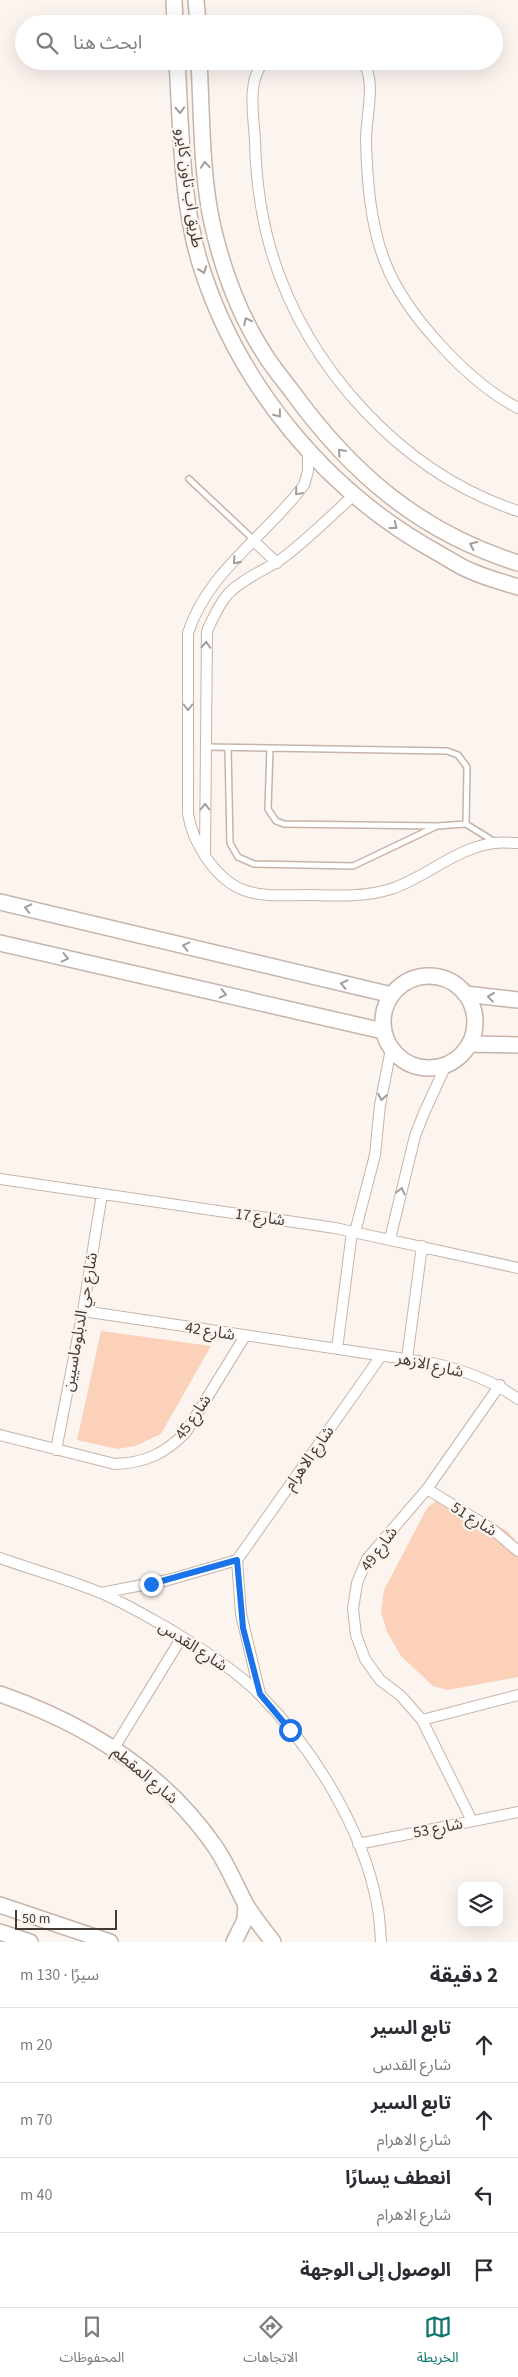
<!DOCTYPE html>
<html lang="ar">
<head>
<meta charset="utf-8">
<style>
	body { margin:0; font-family:"Source Sans 3","Noto Sans Arabic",sans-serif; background:#f2f2f3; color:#2b2b33; direction:rtl }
	.controls { position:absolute; right:15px; bottom:15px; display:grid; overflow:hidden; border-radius:10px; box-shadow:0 5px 20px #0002 }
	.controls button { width:45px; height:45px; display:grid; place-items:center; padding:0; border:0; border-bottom:1px solid #e1e1e2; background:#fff; color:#2b2b33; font:25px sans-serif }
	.scale { position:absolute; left:15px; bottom:12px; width:102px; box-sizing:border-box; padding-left:5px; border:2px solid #433b36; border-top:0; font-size:14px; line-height:18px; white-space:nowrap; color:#433b36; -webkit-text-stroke:4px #fcf4ef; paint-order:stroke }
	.stop { position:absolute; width:15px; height:15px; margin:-11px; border:4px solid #1a73e8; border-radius:50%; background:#fff }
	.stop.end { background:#1a73e8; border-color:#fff; box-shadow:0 1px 5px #0008 }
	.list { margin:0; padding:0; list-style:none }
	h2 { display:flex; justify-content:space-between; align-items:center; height:65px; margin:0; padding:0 20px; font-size:21px }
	h2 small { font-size:16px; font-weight:400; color:#7c7c81 }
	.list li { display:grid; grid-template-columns:32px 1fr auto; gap:15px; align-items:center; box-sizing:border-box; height:75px; padding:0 20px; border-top:1px solid #e1e1e2 }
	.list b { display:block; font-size:19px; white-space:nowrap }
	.list p { margin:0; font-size:16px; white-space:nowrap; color:#7c7c81 }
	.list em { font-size:16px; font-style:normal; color:#7c7c81 }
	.icon { flex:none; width:28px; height:28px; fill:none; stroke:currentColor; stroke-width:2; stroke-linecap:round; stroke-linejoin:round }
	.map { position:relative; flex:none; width:518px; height:1942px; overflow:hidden; direction:ltr }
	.search { position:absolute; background:#fff; box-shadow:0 5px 20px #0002; left:15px; right:15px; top:15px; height:55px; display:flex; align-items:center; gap:12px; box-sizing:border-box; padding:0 18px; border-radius:28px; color:#7c7c81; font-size:19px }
	.sheet { height:365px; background:#fff }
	nav { display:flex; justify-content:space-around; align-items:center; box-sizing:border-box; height:70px; border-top:1px solid #e1e1e2; background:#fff; font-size:14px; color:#7c7c81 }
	nav a { display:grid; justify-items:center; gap:2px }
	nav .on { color:#0f766e }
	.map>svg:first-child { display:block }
	.green { fill:#fbd1ba }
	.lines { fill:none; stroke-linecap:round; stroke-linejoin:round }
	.lane-casing { stroke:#c7b4a9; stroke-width:8 }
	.street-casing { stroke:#c7b4a9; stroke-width:12 }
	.secondary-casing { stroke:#c7b4a9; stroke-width:18 }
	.lane { stroke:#fff; stroke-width:5 }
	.street { stroke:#fff; stroke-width:10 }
	.secondary { stroke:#fff; stroke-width:15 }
	.oneway { stroke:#a19d9a }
	.route { stroke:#1a73e8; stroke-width:6 }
	.labels { text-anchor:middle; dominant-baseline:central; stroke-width:4.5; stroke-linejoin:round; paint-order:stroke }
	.street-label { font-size:16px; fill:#433b36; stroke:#fcf4ef }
</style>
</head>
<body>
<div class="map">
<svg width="518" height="1942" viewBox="0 0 518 1942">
	<rect width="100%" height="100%" fill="#fcf4ef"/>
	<path class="green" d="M 101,1331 L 211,1346 L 161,1434 L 135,1446 L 117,1449 L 77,1440 Z
		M 450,1499 L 507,1531 L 518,1543 L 518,1677 L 448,1690 L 433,1686 L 401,1656 L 387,1632 L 381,1612 L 384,1590 L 427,1508 L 437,1500 Z"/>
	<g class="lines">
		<g class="lane-casing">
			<path id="lane" d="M 189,479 L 254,540
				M 206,747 L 447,751 L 458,755 L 467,767 L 466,824
				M 228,748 L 230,843 L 238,857 L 254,864 L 353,866 L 437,826
				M 270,749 L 268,809 L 276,821 L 284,824 L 437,826 L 466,824 L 495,842"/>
		</g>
		<g class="street-casing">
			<path id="street" d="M 264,61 C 246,82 254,116 255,142 C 256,180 261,217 272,254 C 308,369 402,473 518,511
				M 362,61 C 377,78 366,117 366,139 C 367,179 370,224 385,262 C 405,314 468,382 518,408
				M 308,451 L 308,471 L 304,485 C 267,535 207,572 188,633 L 188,814 C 191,831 196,841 205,856 C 235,901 262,895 312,895 C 339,896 365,897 391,889 C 427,877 457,847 495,843 C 502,842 511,843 518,843
				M 254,541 L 277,563
				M 205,855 L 207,631 C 213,618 219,604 228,594 C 245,576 270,569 288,554 C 311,536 332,515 354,495
				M 0,1179 L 335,1228 L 518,1268
				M 355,1232 L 375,1155 L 380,1105 L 391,1049
				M 390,1239 L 415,1136 L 424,1113 L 446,1065
				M 83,1311 L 432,1363 C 464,1370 492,1380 518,1399
				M 337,1349 L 352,1232
				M 407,1359 L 422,1246
				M 0,1435 L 115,1464 C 144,1463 165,1454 186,1432 L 245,1336
				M 56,1450 L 83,1311 L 102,1194
				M 427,1489 L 492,1529 L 518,1551
				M 0,1558 C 33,1570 68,1579 101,1593 C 125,1603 148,1617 171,1630 C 201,1649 235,1669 260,1695 C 313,1748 363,1829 377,1904 C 380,1917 380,1930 381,1942
				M 101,1593 L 168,1580 L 237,1560
				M 260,1694 L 241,1614 L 237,1560 L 381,1356
				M 422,1720 L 518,1695
				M 114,1748 L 182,1637
				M 472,1821 L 422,1720 L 401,1696 L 380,1680 L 365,1659 L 356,1635 L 353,1609 L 357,1583 L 367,1559 L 427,1489 L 500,1385
				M 358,1844 L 518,1812"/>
		</g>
		<g class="secondary-casing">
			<path id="secondary" d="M 174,0 L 175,24
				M 196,0 L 198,24
				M 177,61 C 181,126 181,201 200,263 C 238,386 327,492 438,553 C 449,559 460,567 471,571 C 486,578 503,582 518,587
				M 199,61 C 202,115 201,171 212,223 C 222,267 238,312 262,350 C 270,364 281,377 291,390 C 350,472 419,532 518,563
				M 0,902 L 392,995
				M 0,943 L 383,1031
				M383 1022a46 46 0 1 1 92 0a46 46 0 1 1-92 0Z
				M 465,994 L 518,1000
				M 470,1044 L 518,1045
				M 0,1694 C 86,1724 164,1772 216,1848 C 228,1866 236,1886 246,1905 C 254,1918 264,1930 273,1942
				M 0,1905 L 110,1942
				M 0,1932 L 30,1942
				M 234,1942 L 245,1920 L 246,1905"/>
		</g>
		<use href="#lane" class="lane"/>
		<use href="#street" class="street"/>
		<use href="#secondary" class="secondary"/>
	</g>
	<defs><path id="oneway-chevron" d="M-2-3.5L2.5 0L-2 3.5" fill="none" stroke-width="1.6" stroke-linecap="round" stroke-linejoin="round" transform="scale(1.25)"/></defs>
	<g class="oneway">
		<use href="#oneway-chevron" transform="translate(180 110) rotate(87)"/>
		<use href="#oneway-chevron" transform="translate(205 165) rotate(-94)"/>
		<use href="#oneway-chevron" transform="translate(203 270) rotate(70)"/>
		<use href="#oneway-chevron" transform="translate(247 321) rotate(-117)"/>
		<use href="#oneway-chevron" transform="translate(278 414) rotate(51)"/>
		<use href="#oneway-chevron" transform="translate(341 452) rotate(-132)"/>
		<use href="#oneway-chevron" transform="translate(298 492) rotate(131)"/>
		<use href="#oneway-chevron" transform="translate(394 526) rotate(37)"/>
		<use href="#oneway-chevron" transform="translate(473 545) rotate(-155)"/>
		<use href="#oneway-chevron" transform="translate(236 561) rotate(132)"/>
		<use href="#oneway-chevron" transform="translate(206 645) rotate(-87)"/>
		<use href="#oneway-chevron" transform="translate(188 707) rotate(90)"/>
		<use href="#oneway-chevron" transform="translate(205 807) rotate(-90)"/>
		<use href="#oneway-chevron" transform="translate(28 908) rotate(-167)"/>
		<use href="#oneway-chevron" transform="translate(186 946) rotate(-167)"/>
		<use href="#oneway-chevron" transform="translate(65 958) rotate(13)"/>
		<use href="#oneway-chevron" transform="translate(344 984) rotate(-167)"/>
		<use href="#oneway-chevron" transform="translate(223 994) rotate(13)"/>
		<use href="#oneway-chevron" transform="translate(491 997) rotate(-173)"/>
		<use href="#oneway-chevron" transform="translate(382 1097) rotate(100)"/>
		<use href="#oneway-chevron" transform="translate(401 1191) rotate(-77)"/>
	</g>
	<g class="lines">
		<path class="route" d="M 151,1584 L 237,1560 L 243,1628 L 260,1694 L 290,1730"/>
	</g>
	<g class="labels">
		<g class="street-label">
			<text transform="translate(189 188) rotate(82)">طريق اب تاون كايرو</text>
			<text transform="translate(260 1217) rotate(8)">شارع 17</text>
			<text transform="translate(80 1322) rotate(-80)">شارع حي الدبلوماسيين</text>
			<text transform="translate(210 1331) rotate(9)">شارع 42</text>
			<text transform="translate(430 1365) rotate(12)">شارع الازهر</text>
			<text transform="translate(193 1417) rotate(-55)">شارع 45</text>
			<text transform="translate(309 1458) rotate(-55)">شارع الاهرام</text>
			<text transform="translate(474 1519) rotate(32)">شارع 51</text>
			<text transform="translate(379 1549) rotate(-54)">شارع 49</text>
			<text transform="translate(193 1646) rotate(33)">شارع القدس</text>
			<text transform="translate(145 1775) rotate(40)">شارع المقطم</text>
			<text transform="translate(438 1828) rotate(-11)">شارع 53</text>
		</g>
	</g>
</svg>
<div class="controls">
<button><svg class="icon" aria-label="layers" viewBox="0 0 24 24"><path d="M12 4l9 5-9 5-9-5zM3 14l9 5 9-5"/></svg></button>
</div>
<div class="scale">50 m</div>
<div class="stop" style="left:290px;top:1730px"></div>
<div class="stop end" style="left:151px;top:1584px"></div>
<div class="search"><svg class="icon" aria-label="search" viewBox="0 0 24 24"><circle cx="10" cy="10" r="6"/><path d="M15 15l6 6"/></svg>ابحث هنا</div>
</div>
<section class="sheet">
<h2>2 دقيقة<small>سيرًا · 130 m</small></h2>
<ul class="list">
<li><svg class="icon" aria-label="ahead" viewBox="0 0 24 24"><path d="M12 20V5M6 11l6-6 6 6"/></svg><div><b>تابع السير</b><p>شارع القدس</p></div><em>20 m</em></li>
<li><svg class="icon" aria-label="ahead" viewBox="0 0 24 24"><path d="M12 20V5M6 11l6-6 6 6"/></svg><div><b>تابع السير</b><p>شارع الاهرام</p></div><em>70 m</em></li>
<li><svg class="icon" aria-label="left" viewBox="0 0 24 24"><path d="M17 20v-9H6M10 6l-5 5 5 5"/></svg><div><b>انعطف يسارًا</b><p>شارع الاهرام</p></div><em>40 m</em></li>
<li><svg class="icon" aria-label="arrive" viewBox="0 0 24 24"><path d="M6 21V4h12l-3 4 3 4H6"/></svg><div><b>الوصول إلى الوجهة</b></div></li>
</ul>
</section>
<nav>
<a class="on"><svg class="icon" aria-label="map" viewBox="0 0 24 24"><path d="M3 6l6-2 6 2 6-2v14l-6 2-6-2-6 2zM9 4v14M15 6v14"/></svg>الخريطة</a>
<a><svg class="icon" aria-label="directions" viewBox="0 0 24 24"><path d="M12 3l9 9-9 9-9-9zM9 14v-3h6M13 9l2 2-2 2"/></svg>الاتجاهات</a>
<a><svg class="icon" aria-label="saved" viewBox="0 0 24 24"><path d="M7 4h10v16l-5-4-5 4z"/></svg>المحفوظات</a>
</nav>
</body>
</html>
